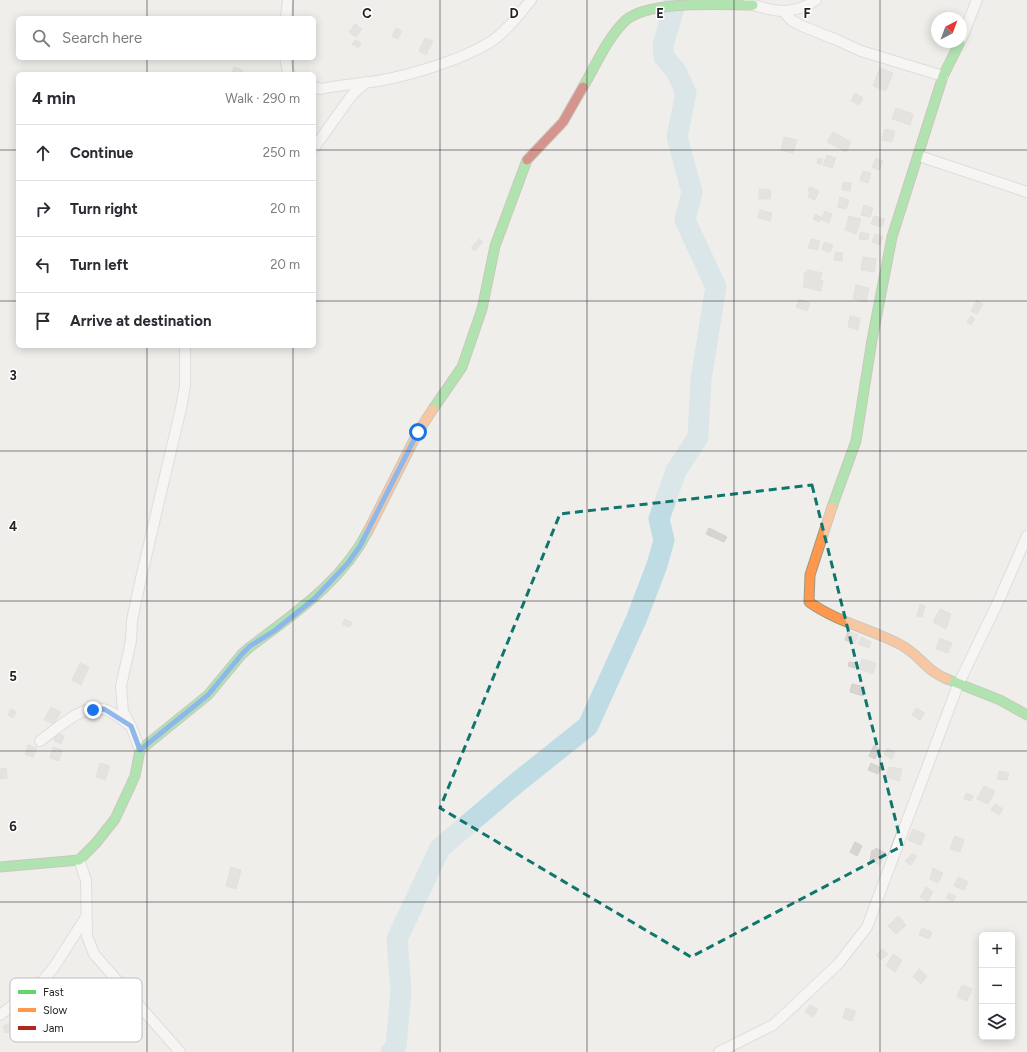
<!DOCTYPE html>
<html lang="en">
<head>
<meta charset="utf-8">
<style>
	body { margin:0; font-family:Figtree,sans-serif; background:#f2f2f3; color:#2b2b33 }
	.controls { position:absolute; right:12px; bottom:12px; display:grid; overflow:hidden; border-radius:6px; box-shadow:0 2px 10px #0003 }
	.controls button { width:36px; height:36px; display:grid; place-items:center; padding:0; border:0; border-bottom:1px solid #e1e1e2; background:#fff; color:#2b2b33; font:20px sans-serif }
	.compass { position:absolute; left:931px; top:12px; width:36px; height:36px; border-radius:50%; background:#fff; box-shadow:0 2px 10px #0003; rotate:41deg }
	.stop { position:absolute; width:12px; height:12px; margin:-9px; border:3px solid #1a73e8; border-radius:50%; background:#fff }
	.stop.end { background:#1a73e8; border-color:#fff; box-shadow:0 1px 4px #0008 }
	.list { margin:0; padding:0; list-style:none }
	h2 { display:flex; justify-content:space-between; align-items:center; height:52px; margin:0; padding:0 16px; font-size:17px }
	h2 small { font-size:13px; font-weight:400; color:#7c7c81 }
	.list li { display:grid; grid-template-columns:26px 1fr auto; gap:12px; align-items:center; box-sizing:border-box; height:56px; padding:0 16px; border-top:1px solid #e1e1e2 }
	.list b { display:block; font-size:15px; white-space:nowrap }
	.list em { font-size:13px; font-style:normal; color:#7c7c81 }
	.icon { flex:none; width:22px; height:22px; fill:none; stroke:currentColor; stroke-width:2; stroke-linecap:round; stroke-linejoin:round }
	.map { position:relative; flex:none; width:1027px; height:1052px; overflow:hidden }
	.search { position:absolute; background:#fff; box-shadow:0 2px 10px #0003; left:16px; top:16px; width:300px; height:44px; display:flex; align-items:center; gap:10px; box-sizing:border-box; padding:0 14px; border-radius:6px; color:#7c7c81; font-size:15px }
	.panel { position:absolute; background:#fff; box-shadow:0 2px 10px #0003; left:16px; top:72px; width:300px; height:276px; border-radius:6px }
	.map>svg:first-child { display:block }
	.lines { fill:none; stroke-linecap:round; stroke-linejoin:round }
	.river { stroke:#bfdbe3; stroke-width:21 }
	.building { fill:#d7d4d2; stroke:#d3d0cc }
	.street-casing { stroke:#c9c8c7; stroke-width:12 }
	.fast-casing { stroke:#999a82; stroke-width:11 }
	.slow-casing { stroke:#999a82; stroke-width:11 }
	.jam-casing { stroke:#999a82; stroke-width:11 }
	.street { stroke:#fdfcfc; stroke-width:10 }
	.fast { stroke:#63d668; stroke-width:9 }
	.slow { stroke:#ff974d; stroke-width:9 }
	.jam { stroke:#b3261e; stroke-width:9 }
	.route { stroke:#1a73e8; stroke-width:5 }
	.marked { fill:none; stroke:#0f766e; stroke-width:3; stroke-dasharray:8 5; stroke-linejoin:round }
	.grid { fill:none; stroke:#222; stroke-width:1; stroke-opacity:0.55 }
	.key { fill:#fff; stroke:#bdbdbd; stroke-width:1 }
	.key-label { font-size:11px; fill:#222 }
	.grid-label { font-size:13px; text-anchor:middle; font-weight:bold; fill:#222; stroke:#fff; stroke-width:3; stroke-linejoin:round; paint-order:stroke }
</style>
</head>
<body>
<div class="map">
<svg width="1027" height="1052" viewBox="0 0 1027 1052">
	<rect width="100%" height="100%" fill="#f0eeeb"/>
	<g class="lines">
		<path class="river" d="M 391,1052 L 396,1046 L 401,991 L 397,939 L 440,848 L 519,781 L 588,726 L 636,620 L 657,565 L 664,540 L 659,519 L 676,471 L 698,437 L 701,379 L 716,287 L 685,220 L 692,192 L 677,137 L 686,93 L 676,71 L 664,57 L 663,45 L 675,5 L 674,0"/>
	</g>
	<path class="building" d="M 355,24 L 362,29 L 356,37 L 349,32 Z
		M 396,28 L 402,31 L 398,39 L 392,36 Z
		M 425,38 L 433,41 L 426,55 L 419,51 Z
		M 355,40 L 361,43 L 358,48 L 352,44 Z
		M 234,67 L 243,70 L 241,74 L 232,74 Z
		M 880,68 L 893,73 L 886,91 L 873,86 Z
		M 855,93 L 863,98 L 859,105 L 851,101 Z
		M 896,108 L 913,114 L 910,125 L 892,119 Z
		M 885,129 L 895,131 L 892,142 L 882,140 Z
		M 833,132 L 851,142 L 846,152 L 827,142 Z
		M 784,137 L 797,140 L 793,153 L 781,150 Z
		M 827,155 L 836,158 L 832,168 L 823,165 Z
		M 818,158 L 823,159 L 821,164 L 817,163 Z
		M 876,158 L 883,161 L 879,170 L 872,167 Z
		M 863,171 L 871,173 L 868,183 L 860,180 Z
		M 843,182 L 851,183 L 850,191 L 842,190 Z
		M 810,187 L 819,191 L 815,200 L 808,197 L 810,192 L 808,191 Z
		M 759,189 L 771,190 L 770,199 L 759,199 Z
		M 840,197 L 849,200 L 846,209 L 838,207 Z
		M 864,205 L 873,208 L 870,217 L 861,215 Z
		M 760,210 L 772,213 L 770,221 L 758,218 Z
		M 825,211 L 832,214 L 829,223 L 821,220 Z
		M 815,214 L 821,217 L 819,222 L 813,219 Z
		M 849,216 L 861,219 L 856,234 L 845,230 Z
		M 874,216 L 885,219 L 882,227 L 871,224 Z
		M 860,232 L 869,234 L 868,240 L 859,239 Z
		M 875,234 L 883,237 L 880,245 L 872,242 Z
		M 479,239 L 483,242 L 475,251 L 471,248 Z
		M 811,239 L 820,241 L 818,250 L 808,248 Z
		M 824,242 L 833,245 L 830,252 L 822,250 Z
		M 835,252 L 843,253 L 842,261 L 834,260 Z
		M 863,257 L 876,259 L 874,272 L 861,270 Z
		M 808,270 L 822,273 L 820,280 L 823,281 L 821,291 L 803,287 L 805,277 L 804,277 L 804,273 L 807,273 Z
		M 856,285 L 869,288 L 866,302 L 853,299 Z
		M 799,299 L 810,303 L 807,311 L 796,307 Z
		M 977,300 L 983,304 L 977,314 L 971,311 Z
		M 850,316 L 860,318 L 858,330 L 848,327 Z
		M 971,316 L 975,319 L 971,325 L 967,322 Z
		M 709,528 L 727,537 L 724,542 L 706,534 Z
		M 920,604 L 925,606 L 922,617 L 917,616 Z
		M 940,609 L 951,614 L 946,629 L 933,622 Z
		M 345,619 L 352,623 L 350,627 L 342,624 Z
		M 848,631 L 858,635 L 855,644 L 845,640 Z
		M 861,637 L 871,642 L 869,648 L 858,644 Z
		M 940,638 L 952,643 L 948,653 L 936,649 Z
		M 862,659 L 876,663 L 873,674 L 858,669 Z
		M 849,662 L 856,663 L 855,668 L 848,666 Z
		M 80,663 L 89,667 L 81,685 L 72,680 Z
		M 852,684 L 865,687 L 863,696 L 850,692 Z
		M 51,707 L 61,712 L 54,724 L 44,720 Z
		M 916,708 L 925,713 L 920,720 L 912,715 Z
		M 11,709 L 16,712 L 13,718 L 8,715 Z
		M 57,733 L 64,736 L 61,744 L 54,741 Z
		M 28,745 L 37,748 L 33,757 L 25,754 Z
		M 874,745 L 880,749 L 875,759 L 869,756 Z
		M 53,747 L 62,750 L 59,761 L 50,758 Z
		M 887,748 L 895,752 L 892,759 L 884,755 Z
		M 100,763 L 110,766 L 105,780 L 96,777 Z
		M 871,763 L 881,768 L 878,774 L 868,770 Z
		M 889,767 L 902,769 L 899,781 L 886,777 Z
		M 6,768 L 7,778 L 0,779 L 0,769 Z
		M 999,771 L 1009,773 L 1007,780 L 997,779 Z
		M 984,786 L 995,791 L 988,804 L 977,799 Z
		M 966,793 L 973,796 L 971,801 L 964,799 Z
		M 995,804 L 1003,809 L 999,815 L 991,810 Z
		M 913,829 L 925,834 L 921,845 L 908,840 Z
		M 955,836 L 964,840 L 960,852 L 950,849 Z
		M 855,842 L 862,846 L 857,856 L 850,852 Z
		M 876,848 L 885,853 L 880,865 L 870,860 L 872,850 L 874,851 Z
		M 912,854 L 917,856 L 911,865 L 905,861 Z
		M 231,867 L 241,870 L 236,889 L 226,886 Z
		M 933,868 L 943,873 L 938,883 L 930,879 Z
		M 958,877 L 968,882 L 964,890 L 954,886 Z
		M 926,887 L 933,892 L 927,902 L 920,897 Z
		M 949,893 L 956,896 L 953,901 L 946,898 Z
		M 898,916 L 906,925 L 896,934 L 888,926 Z
		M 922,928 L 932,932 L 929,939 L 919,935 Z
		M 882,949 L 888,954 L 881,960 L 876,955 Z
		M 893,954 L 902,960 L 895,972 L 886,966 Z
		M 919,969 L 927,976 L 921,984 L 913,977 Z
		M 962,985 L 972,989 L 967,1001 L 957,997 Z
		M 810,1005 L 818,1009 L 813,1017 L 805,1012 Z
		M 846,1008 L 856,1011 L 852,1021 L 843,1018 Z
		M 10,1023 L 12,1031 L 5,1033 L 3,1026 Z"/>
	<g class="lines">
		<g class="street-casing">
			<path id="street" d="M 748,3 C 773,12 792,16 816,0
				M 784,12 L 791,20 L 802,26 L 837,40 L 861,51 L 943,76
				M 286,18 L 288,0
				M 961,40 L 977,0
				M 285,58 L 288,72 L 290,74
				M 314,87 L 320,89 C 339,85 358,84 378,81 C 411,75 469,58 496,38 C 509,28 520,13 531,0
				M 314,148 L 352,95 L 366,82
				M 919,156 L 1027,192
				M 40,741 C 57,729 80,705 103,709 C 111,710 121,719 128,724
				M 140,750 L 131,726 L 123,712 L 121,686 L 131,641 L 132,620 L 141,578 L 181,408 L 185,386 L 185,346
				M 79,860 L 86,880 L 87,936 L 94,954 L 180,1052
				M 0,1015 L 40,984 L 54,967 L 86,917
				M 719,1052 L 773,1025 L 782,1017 L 839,963 L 867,927 L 958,685 L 999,600 L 1027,536"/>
		</g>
		<g class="fast-casing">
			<path id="fast" d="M 583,87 C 596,65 607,38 626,20 C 650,0 720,5 753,5
				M 433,409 L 462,367 L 482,309 L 495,246 L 527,160
				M 832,507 L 856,441 L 872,340 L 892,237 L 943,76 L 960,42
				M 947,679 L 1000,700 L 1027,715
				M 0,867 L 79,860 L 96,843 L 115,819 L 135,776 L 140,750 L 208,695 L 242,654 L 250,647 C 295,613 342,582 368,531"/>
		</g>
		<g class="slow-casing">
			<path id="slow" d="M 832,507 L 810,575 L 809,602 C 837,622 871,629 901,645 C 920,655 926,671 947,679
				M 368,531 L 418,432 L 433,409"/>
		</g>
		<g class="jam-casing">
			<path id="jam" d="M 527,160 L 563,122 L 583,87"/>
		</g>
		<use href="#street" class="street"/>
		<use href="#fast" class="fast"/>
		<use href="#slow" class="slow"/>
		<use href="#jam" class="jam"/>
	</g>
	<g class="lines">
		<path class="route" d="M 93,710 L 104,709 L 131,726 L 140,750 L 208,695 L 242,654 L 250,646 L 274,631 L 314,599 L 348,563 L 360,546 L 418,432"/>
	</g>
	<path d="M0 0H1027V1052H0ZM 812,485 L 902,846 L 691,957 L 440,808 L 560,514 Z" fill="#f0eeeb" fill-opacity=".55" fill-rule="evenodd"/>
	<path class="marked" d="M 812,485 L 902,846 L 691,957 L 440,808 L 560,514 Z"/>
	<path class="grid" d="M 147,0 L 147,18M 293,0 L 293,18M 440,0 L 440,1052M 587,0 L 587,1052M 734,0 L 734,1052M 880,0 L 880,1052M 147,58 L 147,74M 293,58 L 293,74M 0,150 L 18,150M 314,150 L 1027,150M 0,301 L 18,301M 314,301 L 1027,301M 147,346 L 147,1052M 293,346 L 293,1052M 0,451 L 1027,451M 0,601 L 1027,601M 0,751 L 1027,751M 0,902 L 1027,902"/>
	<rect x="10" y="978" width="132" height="64" rx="6" class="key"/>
	<rect x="18" y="990" width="18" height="4" fill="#63d668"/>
	<rect x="18" y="1008" width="18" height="4" fill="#ff974d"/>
	<rect x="18" y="1026" width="18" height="4" fill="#b3261e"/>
	<g class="key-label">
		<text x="43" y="996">Fast</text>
		<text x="43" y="1014">Slow</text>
		<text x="43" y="1032">Jam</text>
	</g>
	<g class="grid-label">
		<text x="367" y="18">C</text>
		<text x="514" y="18">D</text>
		<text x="660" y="18">E</text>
		<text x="807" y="18">F</text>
		<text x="13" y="380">3</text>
		<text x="13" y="531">4</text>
		<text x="13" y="681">5</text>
		<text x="13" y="831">6</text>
	</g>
</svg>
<div class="controls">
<button>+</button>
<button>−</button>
<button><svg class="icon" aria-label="layers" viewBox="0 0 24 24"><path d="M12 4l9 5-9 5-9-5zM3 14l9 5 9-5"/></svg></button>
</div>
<svg class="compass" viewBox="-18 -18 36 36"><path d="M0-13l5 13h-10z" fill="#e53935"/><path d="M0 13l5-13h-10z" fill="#7c7c81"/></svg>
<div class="stop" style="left:418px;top:432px"></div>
<div class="stop end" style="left:93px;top:710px"></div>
<div class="search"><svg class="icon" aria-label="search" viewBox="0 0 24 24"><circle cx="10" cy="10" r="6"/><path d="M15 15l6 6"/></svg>Search here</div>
<section class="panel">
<h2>4 min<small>Walk · 290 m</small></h2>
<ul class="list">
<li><svg class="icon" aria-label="ahead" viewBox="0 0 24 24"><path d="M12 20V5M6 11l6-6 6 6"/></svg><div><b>Continue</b></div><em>250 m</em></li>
<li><svg class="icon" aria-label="right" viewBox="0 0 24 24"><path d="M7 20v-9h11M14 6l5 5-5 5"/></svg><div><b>Turn right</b></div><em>20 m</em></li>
<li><svg class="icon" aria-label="left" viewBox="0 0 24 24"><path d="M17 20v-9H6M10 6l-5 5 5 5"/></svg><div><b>Turn left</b></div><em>20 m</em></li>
<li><svg class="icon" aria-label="arrive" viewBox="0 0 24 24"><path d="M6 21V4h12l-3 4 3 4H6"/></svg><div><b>Arrive at destination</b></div></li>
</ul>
</section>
</div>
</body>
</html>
